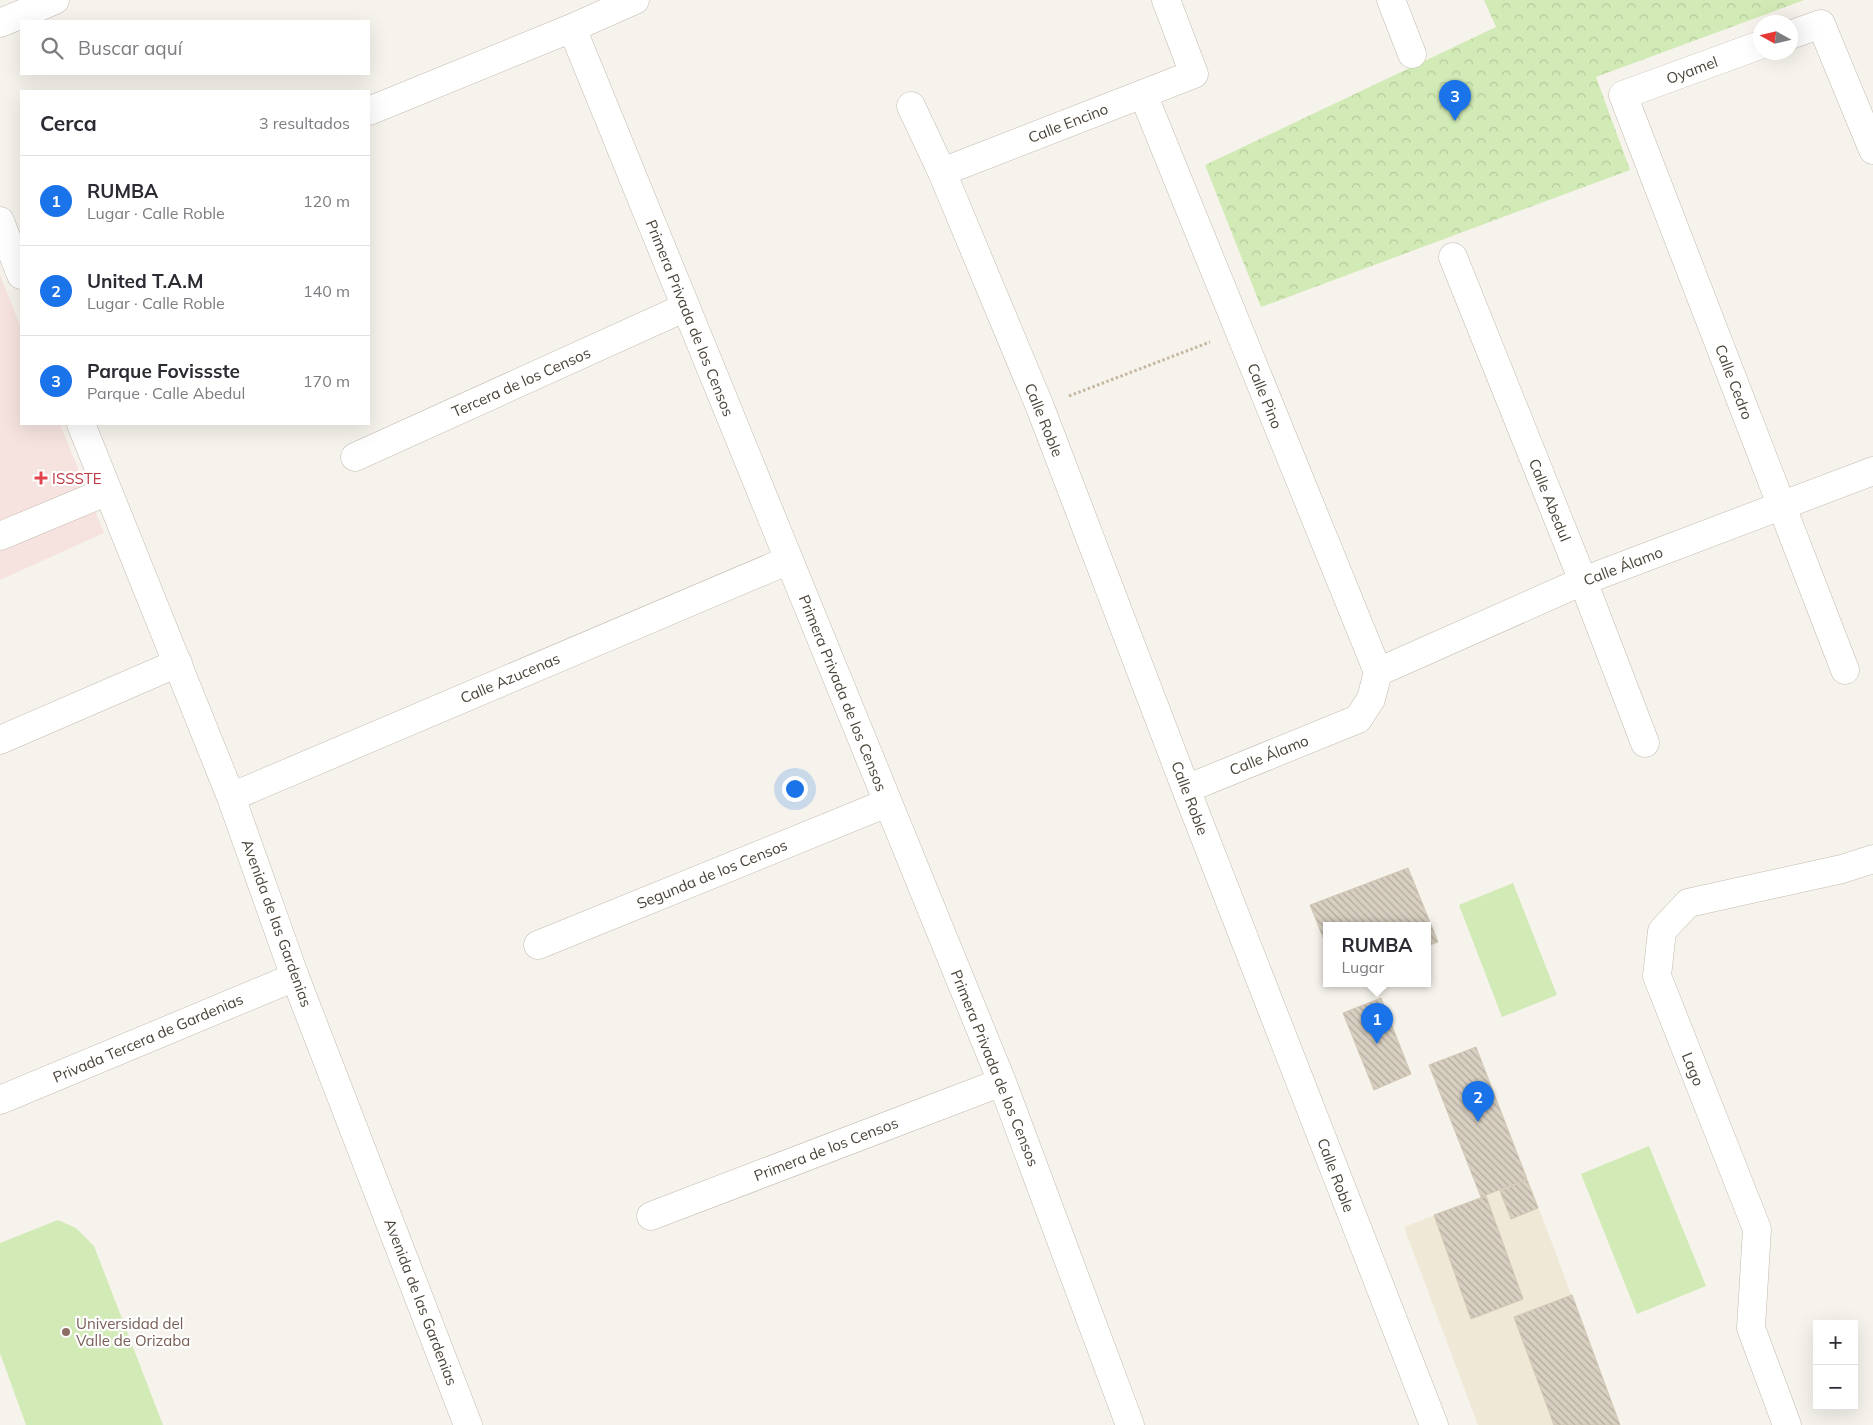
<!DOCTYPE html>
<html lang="es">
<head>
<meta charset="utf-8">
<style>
	body { margin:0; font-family:Mulish,sans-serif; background:#f7f7f7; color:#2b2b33 }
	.controls { position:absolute; right:15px; bottom:15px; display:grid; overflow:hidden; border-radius:0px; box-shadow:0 5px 20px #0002 }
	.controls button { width:45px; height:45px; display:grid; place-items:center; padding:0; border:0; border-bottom:1px solid #e1e1e2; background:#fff; color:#2b2b33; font:25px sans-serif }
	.compass { position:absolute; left:1753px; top:15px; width:45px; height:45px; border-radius:50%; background:#fff; box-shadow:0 5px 20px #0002; rotate:278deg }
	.you { position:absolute; left:794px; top:788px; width:18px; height:18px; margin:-12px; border:4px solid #fff; border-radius:50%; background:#1a73e8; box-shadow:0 0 0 8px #1a73e833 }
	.badge { display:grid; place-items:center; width:32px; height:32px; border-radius:50%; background:#1a73e8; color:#fff; font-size:16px; font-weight:700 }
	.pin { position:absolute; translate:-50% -41px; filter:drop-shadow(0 1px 2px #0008) }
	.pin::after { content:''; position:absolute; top:26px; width:18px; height:15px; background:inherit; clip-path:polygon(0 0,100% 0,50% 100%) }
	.popup { position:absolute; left:1323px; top:922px; width:108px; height:65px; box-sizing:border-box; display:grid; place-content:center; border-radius:0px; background:#fff; filter:drop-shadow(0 1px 4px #0005); font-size:16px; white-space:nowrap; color:#7c7c81 }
	.popup b { font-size:19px; color:#2b2b33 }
	.popup::after { content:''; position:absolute; left:50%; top:100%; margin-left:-10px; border:10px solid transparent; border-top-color:#fff }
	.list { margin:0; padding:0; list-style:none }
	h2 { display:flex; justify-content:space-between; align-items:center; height:65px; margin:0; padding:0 20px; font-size:21px }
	h2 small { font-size:16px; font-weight:400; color:#7c7c81 }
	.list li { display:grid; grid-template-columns:32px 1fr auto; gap:15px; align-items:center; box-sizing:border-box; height:90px; padding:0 20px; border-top:1px solid #e1e1e2 }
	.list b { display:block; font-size:19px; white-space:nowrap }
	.list p { margin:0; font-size:16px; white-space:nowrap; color:#7c7c81 }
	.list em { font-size:16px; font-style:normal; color:#7c7c81 }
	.icon { flex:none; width:28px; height:28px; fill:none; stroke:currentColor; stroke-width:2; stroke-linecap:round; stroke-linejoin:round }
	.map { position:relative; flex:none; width:1873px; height:1425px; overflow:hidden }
	.search { position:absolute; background:#fff; box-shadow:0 5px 20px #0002; left:20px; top:20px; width:350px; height:55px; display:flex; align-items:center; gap:12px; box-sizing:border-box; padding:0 18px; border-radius:0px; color:#7c7c81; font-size:19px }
	.panel { position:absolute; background:#fff; box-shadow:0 5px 20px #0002; left:20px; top:90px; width:350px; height:335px; border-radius:0px }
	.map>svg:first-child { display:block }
	.education { fill:#efe8d6 }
	.medical { fill:#f6e3e0 }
	.park { fill:url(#park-crowns) }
	.pitch { fill:#d2eab5 }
	.building { fill:url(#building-back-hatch); stroke:#d3c7b4 }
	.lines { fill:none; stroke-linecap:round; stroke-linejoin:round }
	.minor-casing { stroke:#c2bbae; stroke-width:29 }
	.path { stroke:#c4b79f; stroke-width:3; stroke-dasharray:2.5 2.5; stroke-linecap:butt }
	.minor { stroke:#fff; stroke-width:28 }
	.health-dot { fill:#e0444e; stroke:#fff; stroke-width:2 }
	.education-dot { fill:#8d6e63; stroke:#fff; stroke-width:2 }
	.labels { text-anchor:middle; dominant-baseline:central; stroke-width:4.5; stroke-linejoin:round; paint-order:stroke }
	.street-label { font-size:15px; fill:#4b4439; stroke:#fff }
	.health-label { font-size:15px; fill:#be3a42; stroke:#fff; text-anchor:start }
	.education-label { font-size:15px; fill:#785e54; stroke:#fff; text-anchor:start }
</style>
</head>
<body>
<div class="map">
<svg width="1873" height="1425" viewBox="0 0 1873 1425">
	<defs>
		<pattern id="park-crowns" width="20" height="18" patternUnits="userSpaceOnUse" patternTransform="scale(1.25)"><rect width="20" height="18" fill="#d2eab5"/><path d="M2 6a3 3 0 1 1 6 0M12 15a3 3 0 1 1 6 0" fill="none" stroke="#b6ca9c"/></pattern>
		<pattern id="building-back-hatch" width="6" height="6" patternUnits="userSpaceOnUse" patternTransform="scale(1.25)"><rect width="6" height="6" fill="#d8cfc1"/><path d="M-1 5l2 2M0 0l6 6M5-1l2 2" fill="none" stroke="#b1aa9e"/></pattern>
	</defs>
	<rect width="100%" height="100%" fill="#f6f3ec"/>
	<path class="education" d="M 1528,1179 L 1620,1425 L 1478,1425 L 1404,1227 Z"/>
	<path class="medical" d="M 0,275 L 21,328 L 21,424 L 60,424 L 104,533 L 0,580 Z"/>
	<path class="park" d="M 1484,0 L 1804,0 L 1596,77 L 1630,170 L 1261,307 L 1205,165 L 1496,27 Z"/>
	<path class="pitch" d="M 1513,883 L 1557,995 L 1502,1017 L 1459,905 Z
		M 1649,1146 L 1706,1286 L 1637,1314 L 1581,1174 Z
		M 58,1220 L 76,1228 L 94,1246 L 163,1425 L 26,1425 L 0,1353 L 0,1243 Z"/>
	<path class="building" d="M 1408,868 L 1438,942 L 1427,946 L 1427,925 L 1327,925 L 1327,947 L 1310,905 Z
		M 1381,998 L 1411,1074 L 1374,1090 L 1343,1013 Z
		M 1476,1047 L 1527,1179 L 1481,1197 L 1429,1065 Z
		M 1527,1180 L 1538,1208 L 1511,1219 L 1500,1191 Z
		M 1486,1196 L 1523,1299 L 1471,1319 L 1434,1215 Z
		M 1572,1295 L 1620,1425 L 1554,1425 L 1514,1317 Z"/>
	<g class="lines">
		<g class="minor-casing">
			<path id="minor" d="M 1391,0 L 1412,54
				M 0,23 L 55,0
				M 572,28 L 1002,1082 L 1130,1425
				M 1790,35 L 1821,24 L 1873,150
				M 1760,45 L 1623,95 L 1845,670
				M 1143,94 L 1378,672 L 1371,699 L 1358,719 L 1186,789
				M 911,106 L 942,172 L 1040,407 L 1186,789 L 1434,1425
				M 369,111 L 572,28 L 635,0
				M 942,172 L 1194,74 L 1166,0
				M 0,221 L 21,275
				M 1453,257 L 1583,581 L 1645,743
				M 81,424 L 231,797 L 295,977 L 468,1425
				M 355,457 L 686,307
				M 0,536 L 108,491
				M 1378,672 L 1583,581 L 1873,471
				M 0,740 L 178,663
				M 231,797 L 789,560
				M 538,945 L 887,803
				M 0,1100 L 295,977
				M 651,1216 L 1002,1082
				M 1787,1425 L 1751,1328 L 1757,1229 L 1657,976 L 1662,931 L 1688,903 L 1842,869 L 1873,859"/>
		</g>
		<path class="path" d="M 1069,396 L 1210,342"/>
		<use href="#minor" class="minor"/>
	</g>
	<path class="health-dot" d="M38.5 470.5h5v5h5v5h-5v5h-5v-5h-5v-5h5z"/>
	<circle class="education-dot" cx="66" cy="1332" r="5"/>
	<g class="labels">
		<g class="street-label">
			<text transform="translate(1692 70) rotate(-20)">Oyamel</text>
			<text transform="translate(1068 123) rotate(-21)">Calle Encino</text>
			<text transform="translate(690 318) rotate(68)">Primera Privada de los Censos</text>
			<text transform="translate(521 382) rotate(-24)">Tercera de los Censos</text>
			<text transform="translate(1734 382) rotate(69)">Calle Cedro</text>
			<text transform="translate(1265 396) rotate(68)">Calle Pino</text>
			<text transform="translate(1044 420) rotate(68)">Calle Roble</text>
			<text transform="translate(1550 500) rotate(68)">Calle Abedul</text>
			<text transform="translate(1623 566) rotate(-21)">Calle Álamo</text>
			<text transform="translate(510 678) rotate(-23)">Calle Azucenas</text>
			<text transform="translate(843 693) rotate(68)">Primera Privada de los Censos</text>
			<text transform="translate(1269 755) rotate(-22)">Calle Álamo</text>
			<text transform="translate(1190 798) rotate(69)">Calle Roble</text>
			<text transform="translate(712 874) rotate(-22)">Segunda de los Censos</text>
			<text transform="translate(277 923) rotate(70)">Avenida de las Gardenias</text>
			<text transform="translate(148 1038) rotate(-23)">Privada Tercera de Gardenias</text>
			<text transform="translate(995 1068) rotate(68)">Primera Privada de los Censos</text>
			<text transform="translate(1693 1069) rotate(68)">Lago</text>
			<text transform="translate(826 1149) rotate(-21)">Primera de los Censos</text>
			<text transform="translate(1336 1175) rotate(69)">Calle Roble</text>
			<text transform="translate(421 1302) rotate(69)">Avenida de las Gardenias</text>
		</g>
		<g class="health-label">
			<text x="52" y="478">ISSSTE</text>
		</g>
		<g class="education-label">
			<text x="76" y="1323">Universidad del<tspan x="76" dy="17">Valle de Orizaba</tspan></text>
		</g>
	</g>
</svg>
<div class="controls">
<button>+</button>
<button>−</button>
</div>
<svg class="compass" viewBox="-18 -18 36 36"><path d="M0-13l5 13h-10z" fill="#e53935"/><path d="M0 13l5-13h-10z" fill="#7c7c81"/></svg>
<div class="you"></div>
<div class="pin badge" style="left:1377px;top:1044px">1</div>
<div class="popup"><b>RUMBA</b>Lugar</div>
<div class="pin badge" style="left:1478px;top:1122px">2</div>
<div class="pin badge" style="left:1455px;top:121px">3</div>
<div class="search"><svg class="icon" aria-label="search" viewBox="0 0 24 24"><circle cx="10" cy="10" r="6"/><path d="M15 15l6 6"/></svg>Buscar aquí</div>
<section class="panel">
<h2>Cerca<small>3 resultados</small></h2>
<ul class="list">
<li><span class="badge">1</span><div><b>RUMBA</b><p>Lugar · Calle Roble</p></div><em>120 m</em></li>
<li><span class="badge">2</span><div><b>United T.A.M</b><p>Lugar · Calle Roble</p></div><em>140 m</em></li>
<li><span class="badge">3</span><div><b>Parque Fovissste</b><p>Parque · Calle Abedul</p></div><em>170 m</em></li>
</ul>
</section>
</div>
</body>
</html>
